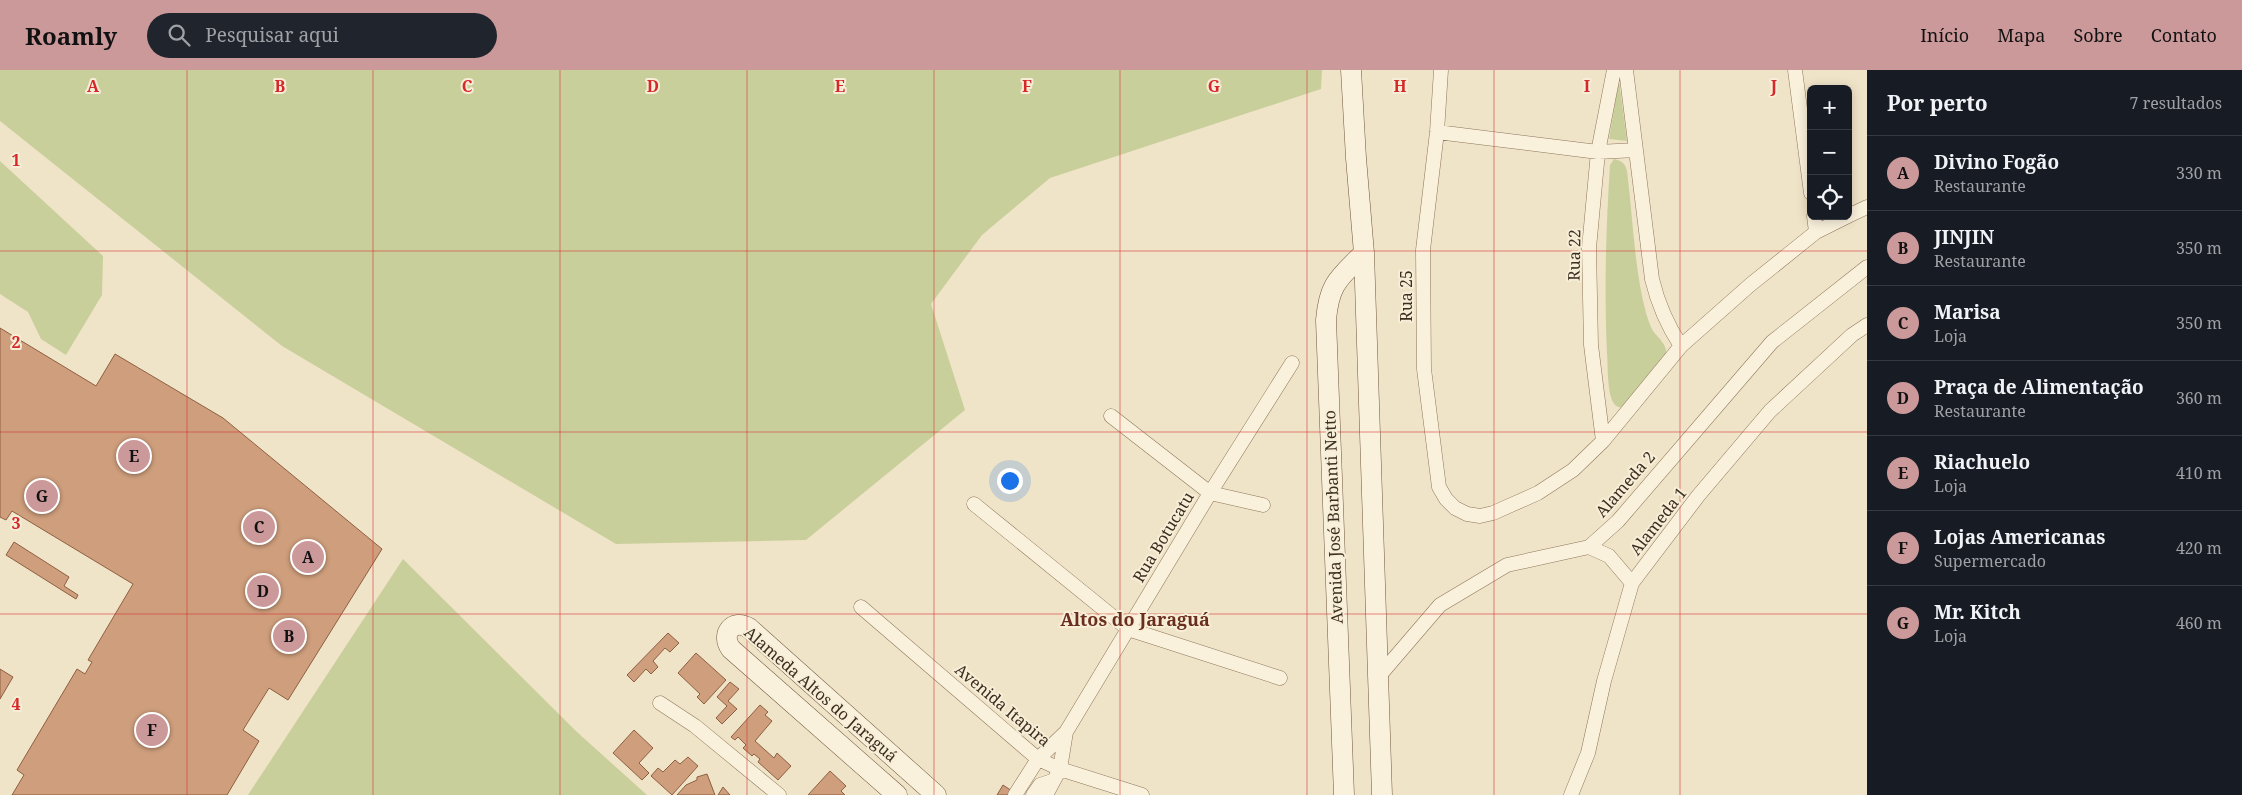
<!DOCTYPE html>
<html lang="pt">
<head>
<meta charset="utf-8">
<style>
	body { margin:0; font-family:"Noto Serif",serif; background:#20242c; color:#f1f3f6 }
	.controls { position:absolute; right:15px; top:15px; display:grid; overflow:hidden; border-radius:8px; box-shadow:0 2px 12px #0003 }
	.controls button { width:45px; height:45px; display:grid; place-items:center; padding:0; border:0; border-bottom:1px solid #363941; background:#171b24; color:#f1f3f6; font:25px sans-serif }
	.you { position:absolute; left:1009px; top:410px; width:18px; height:18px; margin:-12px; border:4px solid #fff; border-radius:50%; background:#1a73e8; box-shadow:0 0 0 8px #1a73e833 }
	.badge { display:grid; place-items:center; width:32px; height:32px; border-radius:50%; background:#cc999b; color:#111; font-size:16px; font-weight:700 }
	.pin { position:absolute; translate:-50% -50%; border:2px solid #fff; box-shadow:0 1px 5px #0006 }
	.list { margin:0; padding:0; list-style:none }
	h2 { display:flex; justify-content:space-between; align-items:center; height:65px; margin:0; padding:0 20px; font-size:21px }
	h2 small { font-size:16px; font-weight:400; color:#9ea1a6 }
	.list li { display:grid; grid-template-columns:32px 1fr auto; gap:15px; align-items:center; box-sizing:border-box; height:75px; padding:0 20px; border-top:1px solid #363941 }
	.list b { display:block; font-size:19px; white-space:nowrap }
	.list p { margin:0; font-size:16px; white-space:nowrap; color:#9ea1a6 }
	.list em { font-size:16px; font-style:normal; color:#9ea1a6 }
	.icon { flex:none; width:28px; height:28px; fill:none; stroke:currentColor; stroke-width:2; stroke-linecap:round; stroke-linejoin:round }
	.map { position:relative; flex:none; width:1867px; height:725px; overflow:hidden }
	header { display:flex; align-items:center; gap:30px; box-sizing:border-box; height:70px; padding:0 25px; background:#cc999b; color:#111 }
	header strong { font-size:24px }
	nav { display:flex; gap:28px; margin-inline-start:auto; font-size:18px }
	.search { width:350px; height:45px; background:#20242c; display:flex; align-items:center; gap:12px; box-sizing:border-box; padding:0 18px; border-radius:28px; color:#9ea1a6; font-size:19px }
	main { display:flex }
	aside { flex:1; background:#171b24 }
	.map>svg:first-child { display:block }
	.green { fill:#c9cf9b }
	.building { fill:#cf9f7d; stroke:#8d5f41 }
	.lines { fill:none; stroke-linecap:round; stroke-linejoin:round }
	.street-casing { stroke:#8d765c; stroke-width:15 }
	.secondary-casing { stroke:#6f573f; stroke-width:21 }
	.street { stroke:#faf1dc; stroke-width:14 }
	.secondary { stroke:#faf1dc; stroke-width:20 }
	.grid { fill:none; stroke:#d62828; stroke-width:1; stroke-opacity:0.55 }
	.labels { text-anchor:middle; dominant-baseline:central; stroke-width:4; stroke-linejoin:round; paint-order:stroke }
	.street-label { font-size:16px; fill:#3d2e20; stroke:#f7eed8 }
	.neighbourhood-label { font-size:18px; font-weight:bold; fill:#6b2e1e; stroke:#f7eed8 }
	.grid-label { font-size:16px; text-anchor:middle; font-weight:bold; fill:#d62828; stroke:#f7eed8; stroke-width:4; stroke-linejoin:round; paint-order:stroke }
</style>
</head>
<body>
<header>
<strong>Roamly</strong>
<div class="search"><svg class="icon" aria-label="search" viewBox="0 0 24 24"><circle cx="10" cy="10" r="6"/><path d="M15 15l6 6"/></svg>Pesquisar aqui</div>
<nav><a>Início</a><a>Mapa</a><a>Sobre</a><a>Contato</a></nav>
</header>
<main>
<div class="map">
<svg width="1867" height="725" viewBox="0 0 1867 725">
	<rect width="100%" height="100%" fill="#f0e4c8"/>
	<path class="green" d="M 0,0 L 1322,0 L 1321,19 L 1050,108 L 982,165 L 931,234 L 965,340 L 806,470 L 616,474 L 282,276 L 0,51 Z
		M 1619,11 L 1627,71 L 1609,69 Z
		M 1614,89 C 1622,91 1625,93 1627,101 C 1633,147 1634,198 1646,243 C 1648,249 1650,256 1653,261 C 1660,270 1668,275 1666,287 L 1622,338 C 1618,337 1615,336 1613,332 C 1607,321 1608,296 1607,283 C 1604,220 1606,158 1610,95 Z
		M 0,91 L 103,186 L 102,225 L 66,285 L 41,269 L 28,242 L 0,224 Z
		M 403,489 L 577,662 L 647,725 L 248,725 Z"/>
	<path class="building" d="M 0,258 L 96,316 L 115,284 L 223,348 L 382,479 L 288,630 L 269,618 L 243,660 L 259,671 L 227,725 L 12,725 L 24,705 L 17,700 L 77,599 L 85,604 L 92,592 L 88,590 L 133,514 L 12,441 L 6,450 L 0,447 Z
		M 14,472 L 69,507 L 64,516 L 78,525 L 76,529 L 6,485 Z
		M 668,563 L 679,573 L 670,582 L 665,578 L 653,591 L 658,597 L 651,604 L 646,599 L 634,612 L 627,605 Z
		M 696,583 L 726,610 L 704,634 L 697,627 L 700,624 L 678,603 Z
		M 0,599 L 13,607 L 0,629 Z
		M 730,612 L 739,619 L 728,631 L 737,639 L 722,654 L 716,648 L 727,636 L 717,627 Z
		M 760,635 L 768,642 L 765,645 L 772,651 L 755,671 L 774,688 L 777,683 L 791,696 L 778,710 L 758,692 L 760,689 L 754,684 L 752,686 L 743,678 L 746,675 L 738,667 L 735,670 L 731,667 Z
		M 634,660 L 653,678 L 639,693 L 649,703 L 642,710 L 613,683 Z
		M 688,687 L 698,696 L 672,725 L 651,706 L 658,698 L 663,702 L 675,690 L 680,694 Z
		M 830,701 L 846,716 L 841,721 L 845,725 L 808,725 Z
		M 707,704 L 715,725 L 677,725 L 686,715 L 697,710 L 697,707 Z
		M 1003,715 L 1018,725 L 997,725 Z
		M 723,717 L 730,725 L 718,725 Z"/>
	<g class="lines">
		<g class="street-casing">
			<path id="street" d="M 1441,0 L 1437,62 L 1423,180 L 1424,299 L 1439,417 L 1446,429 L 1455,438 L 1467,444 L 1480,446 L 1493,443 L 1538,423 L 1573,400 L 1603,371 L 1681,276 L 1750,215 L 1816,162 L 1848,146
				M 1626,0 L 1652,209 C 1658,234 1667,255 1681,276
				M 1795,0 L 1811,123
				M 1437,62 L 1598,82 L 1636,80
				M 1814,146 L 1816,162
				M 1848,146 L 1867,137
				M 1111,346 L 1210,423 L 1263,435
				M 1603,371 L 1591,275 L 1589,178 L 1598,82 L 1614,0
				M 974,434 L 1128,559 L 1280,608
				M 1589,477 L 1609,486 L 1632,513
				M 861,537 L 1038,689 L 1060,699 L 1142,725
				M 1380,605 L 1440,535 L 1507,495 L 1589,477 L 1618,451 L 1772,272 L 1867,197
				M 660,633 L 695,656 L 779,725
				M 1015,725 L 1038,689 L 1066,662 L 1210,423 L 1292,293
				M 1033,725 L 1040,715 L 1052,711
				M 1046,725 L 1060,699 L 1066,662
				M 1571,725 L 1588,683 L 1604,611 L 1632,513 L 1698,426 L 1770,341 L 1852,265 L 1867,255"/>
		</g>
		<g class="secondary-casing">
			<path id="secondary" d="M 1351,0 L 1356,88 L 1364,183 L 1382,725
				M 897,725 L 731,579 C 720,564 733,548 749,558 L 936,725
				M 1344,725 L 1326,250 C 1329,213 1340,207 1364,183"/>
		</g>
		<use href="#street" class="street"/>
		<use href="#secondary" class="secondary"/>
	</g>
	<path class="grid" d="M 187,0 L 187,725M 373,0 L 373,725M 560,0 L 560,725M 747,0 L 747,725M 934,0 L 934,725M 1120,0 L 1120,725M 1307,0 L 1307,725M 1494,0 L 1494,725M 1680,0 L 1680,725M 0,181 L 1867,181M 0,362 L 1867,362M 0,544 L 1867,544"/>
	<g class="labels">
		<g class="street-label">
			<text transform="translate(1574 185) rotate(-89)">Rua 22</text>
			<text transform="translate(1406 226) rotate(-90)">Rua 25</text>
			<text transform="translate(1625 414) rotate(-49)">Alameda 2</text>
			<text transform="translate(1333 447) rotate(-92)">Avenida José Barbanti Netto</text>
			<text transform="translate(1658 451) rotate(-52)">Alameda 1</text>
			<text transform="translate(1163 467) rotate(-59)">Rua Botucatu</text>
			<text transform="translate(821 624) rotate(41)">Alameda Altos do Jaraguá</text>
			<text transform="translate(1003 635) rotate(40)">Avenida Itapira</text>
		</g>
		<g class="neighbourhood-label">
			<text x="1135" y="549">Altos do Jaraguá</text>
		</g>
	</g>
	<g class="grid-label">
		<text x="93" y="22">A</text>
		<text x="280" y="22">B</text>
		<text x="467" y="22">C</text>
		<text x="653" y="22">D</text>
		<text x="840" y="22">E</text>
		<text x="1027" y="22">F</text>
		<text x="1214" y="22">G</text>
		<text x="1400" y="22">H</text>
		<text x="1587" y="22">I</text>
		<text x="1774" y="22">J</text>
		<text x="16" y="96">1</text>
		<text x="16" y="278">2</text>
		<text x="16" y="459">3</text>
		<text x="16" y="640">4</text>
	</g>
</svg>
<div class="controls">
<button>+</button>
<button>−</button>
<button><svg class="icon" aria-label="locate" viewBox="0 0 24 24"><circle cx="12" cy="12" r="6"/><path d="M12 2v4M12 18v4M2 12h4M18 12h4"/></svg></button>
</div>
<div class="you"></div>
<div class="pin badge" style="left:308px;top:487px">A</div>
<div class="pin badge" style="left:289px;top:566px">B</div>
<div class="pin badge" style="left:259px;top:457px">C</div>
<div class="pin badge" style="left:263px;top:521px">D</div>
<div class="pin badge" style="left:134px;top:386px">E</div>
<div class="pin badge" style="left:152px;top:660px">F</div>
<div class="pin badge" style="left:42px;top:426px">G</div>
</div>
<aside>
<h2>Por perto<small>7 resultados</small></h2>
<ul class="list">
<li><span class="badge">A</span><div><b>Divino Fogão</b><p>Restaurante</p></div><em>330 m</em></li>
<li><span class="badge">B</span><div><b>JINJIN</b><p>Restaurante</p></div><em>350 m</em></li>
<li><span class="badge">C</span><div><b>Marisa</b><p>Loja</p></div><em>350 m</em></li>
<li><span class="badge">D</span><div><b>Praça de Alimentação</b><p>Restaurante</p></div><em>360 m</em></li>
<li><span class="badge">E</span><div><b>Riachuelo</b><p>Loja</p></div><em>410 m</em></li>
<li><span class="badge">F</span><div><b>Lojas Americanas</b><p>Supermercado</p></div><em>420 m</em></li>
<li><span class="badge">G</span><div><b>Mr. Kitch</b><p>Loja</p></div><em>460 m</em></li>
</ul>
</aside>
</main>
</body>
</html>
